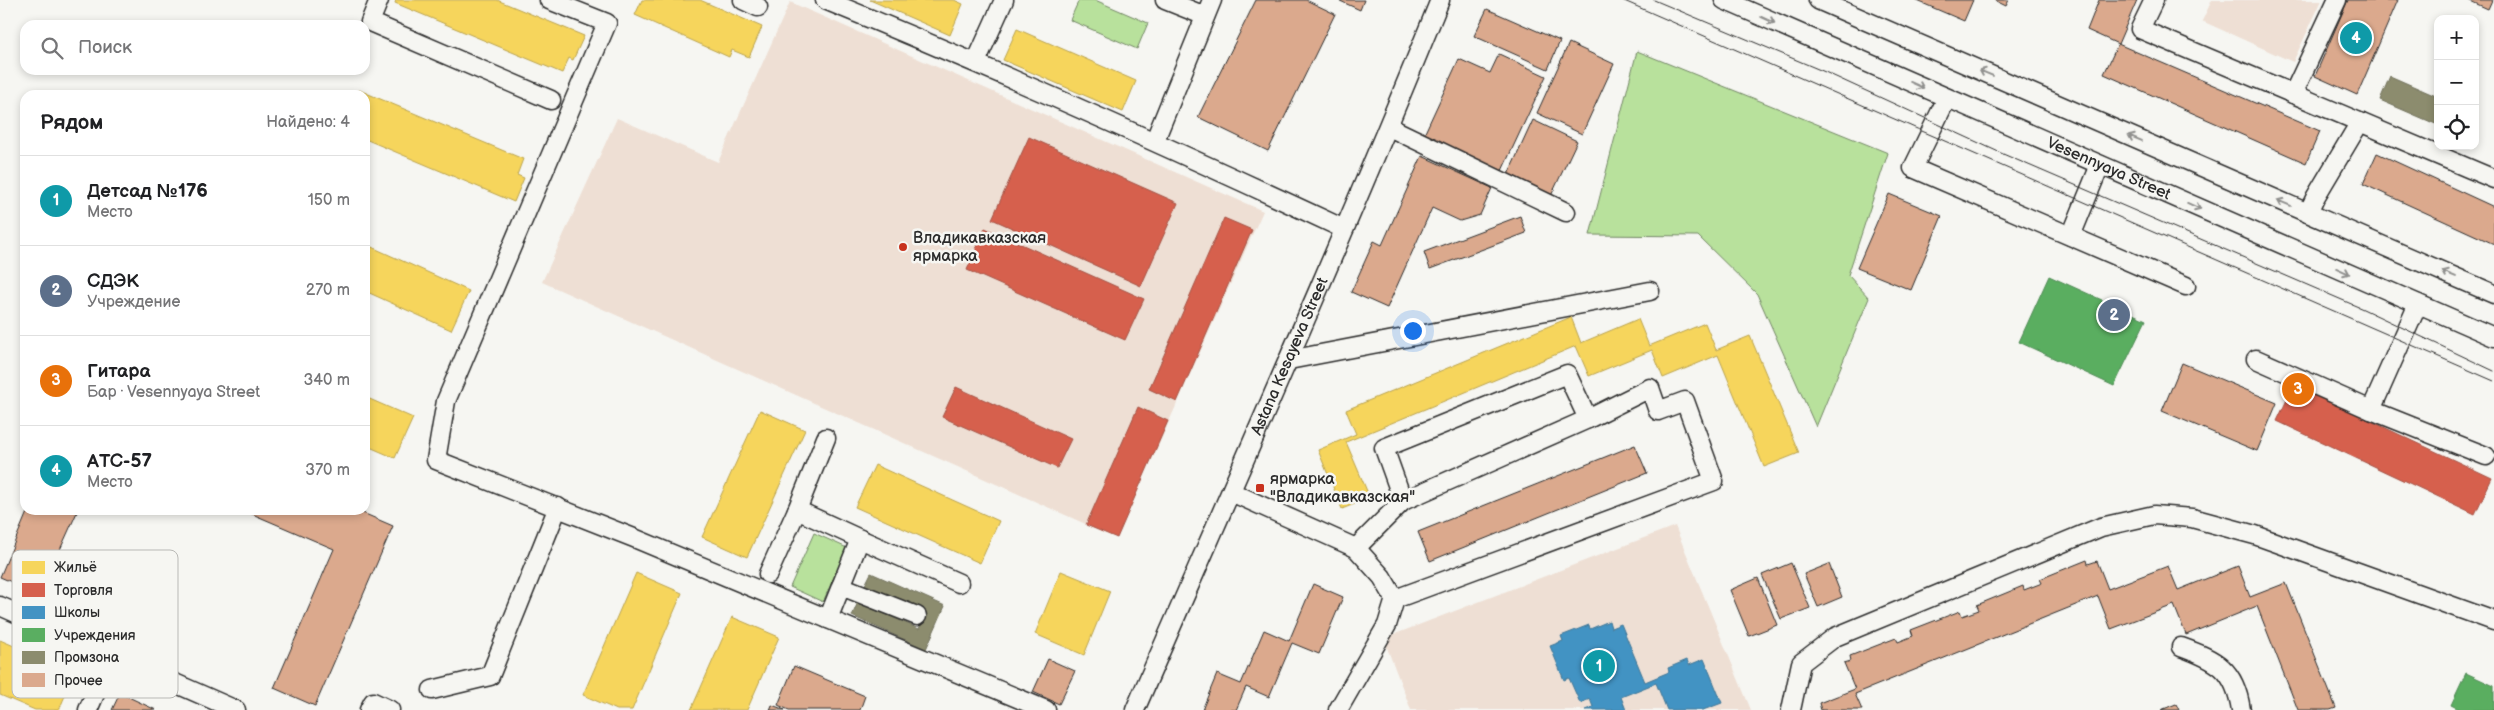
<!DOCTYPE html>
<html lang="ru">
<head>
<meta charset="utf-8">
<style>
	body { margin:0; font-family:"Balsamiq Sans",sans-serif; background:#f2f2f2; color:#202124 }
	.controls { position:absolute; right:15px; top:15px; display:grid; overflow:hidden; border-radius:10px; box-shadow:0 2px 8px #0003 }
	.controls button { width:45px; height:45px; display:grid; place-items:center; padding:0; border:0; border-bottom:1px solid #e0e0e0; background:#fff; color:#202124; font:25px sans-serif }
	.you { position:absolute; left:1412px; top:330px; width:18px; height:18px; margin:-12px; border:4px solid #fff; border-radius:50%; background:#1a73e8; box-shadow:0 0 0 8px #1a73e833 }
	.badge { display:grid; place-items:center; width:32px; height:32px; border-radius:50%; background:#c8321e; color:#fff; font-size:16px; font-weight:700 }
	.pin { position:absolute; translate:-50% -50%; border:2px solid #fff; box-shadow:0 1px 5px #0006 }
	.list { margin:0; padding:0; list-style:none }
	h2 { display:flex; justify-content:space-between; align-items:center; height:65px; margin:0; padding:0 20px; font-size:21px }
	h2 small { font-size:16px; font-weight:400; color:#757577 }
	.list li { display:grid; grid-template-columns:32px 1fr auto; gap:15px; align-items:center; box-sizing:border-box; height:90px; padding:0 20px; border-top:1px solid #e0e0e0 }
	.list b { display:block; font-size:19px; white-space:nowrap }
	.list p { margin:0; font-size:16px; white-space:nowrap; color:#757577 }
	.list em { font-size:16px; font-style:normal; color:#757577 }
	.icon { flex:none; width:28px; height:28px; fill:none; stroke:currentColor; stroke-width:2; stroke-linecap:round; stroke-linejoin:round }
	.map { position:relative; flex:none; width:2494px; height:710px; overflow:hidden }
	.search { position:absolute; background:#fff; box-shadow:0 2px 8px #0003; left:20px; top:20px; width:350px; height:55px; display:flex; align-items:center; gap:12px; box-sizing:border-box; padding:0 18px; border-radius:15px; color:#757577; font-size:19px }
	.panel { position:absolute; background:#fff; box-shadow:0 2px 8px #0003; left:20px; top:90px; width:350px; height:425px; border-radius:15px }
	.map>svg:first-child { display:block }
	.built { fill:#eedfd4 }
	.green { fill:#b8e19c; stroke:#728664 }
	.homes { fill:#f6d55c; stroke:#b9a24d }
	.shops { fill:#d6604d; stroke:#a35043 }
	.schools { fill:#4393c3; stroke:#3c7495 }
	.public { fill:#5aae61; stroke:#4c8751 }
	.industry { fill:#8c8c6e; stroke:#6f6f5a }
	.building { fill:#dba98d; stroke:#2b2b2b }
	.lines { fill:none; stroke-linecap:round; stroke-linejoin:round }
	.minor-casing { stroke:#2b2b2b; stroke-width:21 }
	.minor { stroke:#f6f6f2; stroke-width:18 }
	.tram { stroke:#2b2b2b; stroke-width:1 }
	.oneway { stroke:#90908e }
	.poi-dot { fill:#c8321e; stroke:#f6f6f2; stroke-width:2 }
	.labels { text-anchor:middle; dominant-baseline:central; stroke-width:5; stroke-linejoin:round; paint-order:stroke }
	.street-label { font-size:16px; fill:#2b2b2b; stroke:#f6f6f2 }
	.poi-label { font-size:16px; fill:#2b2b2b; stroke:#f6f6f2; text-anchor:start }
	.key { fill:#f6f6f2; stroke:#b9b9b6; stroke-width:1 }
	.key-label { font-size:14px; fill:#2b2b2b }
</style>
</head>
<body>
<div class="map">
<svg width="2494" height="710" viewBox="0 0 2494 710">
	<rect width="100%" height="100%" fill="#f6f6f2"/>
	<filter id="ink" filterUnits="userSpaceOnUse"><feTurbulence type="fractalNoise" baseFrequency=".02" numOctaves="2"/><feDisplacementMap in="SourceGraphic" scale="10" xChannelSelector="R" yChannelSelector="G"/><feConvolveMatrix kernelMatrix="1 2 1 2 8 2 1 2 1" color-interpolation-filters="sRGB"/></filter>
	<g filter="url(#ink)">
		<path class="built" d="M 2212,0 L 2322,0 L 2293,62 L 2202,21 Z
			M 790,2 L 1263,211 L 1117,538 L 542,282 L 617,118 L 718,162 Z
			M 1675,526 L 1751,710 L 1411,710 L 1384,640 L 1390,636 Z"/>
		<path class="green" d="M 1079,0 L 1095,0 L 1148,23 L 1137,49 L 1070,20 Z
			M 1637,51 L 1888,153 L 1848,275 L 1869,298 L 1816,427 L 1757,294 L 1698,236 L 1590,235 Z
			M 814,533 L 847,548 L 823,602 L 790,587 Z"/>
		<path class="homes" d="M 396,0 L 497,0 L 584,36 L 573,60 L 569,58 L 562,73 L 395,3 Z
			M 642,0 L 700,0 L 762,27 L 749,57 L 732,50 L 729,57 L 635,15 Z
			M 870,0 L 954,0 L 963,4 L 950,35 Z
			M 1017,29 L 1136,81 L 1123,112 L 1003,60 Z
			M 359,90 L 523,159 L 517,175 L 524,178 L 514,202 L 365,139 L 365,95 L 357,95 Z
			M 365,244 L 469,291 L 451,330 L 365,291 Z
			M 1571,317 L 1581,343 L 1638,319 L 1649,346 L 1705,323 L 1716,350 L 1750,336 L 1799,453 L 1764,467 L 1718,355 L 1663,378 L 1652,350 L 1589,376 L 1576,346 L 1346,442 L 1370,498 L 1342,509 L 1318,450 L 1356,434 L 1346,410 Z
			M 365,397 L 413,418 L 395,458 L 365,445 Z
			M 760,410 L 805,430 L 747,557 L 702,537 Z
			M 875,465 L 999,521 L 980,563 L 855,507 Z
			M 1061,571 L 1110,591 L 1084,655 L 1035,634 Z
			M 636,573 L 682,593 L 632,710 L 617,710 L 583,695 Z
			M 732,617 L 779,637 L 747,710 L 691,710 Z
			M 0,640 L 75,672 L 59,710 L 35,710 L 0,695 Z"/>
		<path class="shops" d="M 1029,137 L 1178,203 L 1141,286 L 992,219 Z
			M 1224,218 L 1252,230 L 1177,402 L 1149,389 Z
			M 985,228 L 1144,299 L 1125,340 L 967,270 Z
			M 2294,385 L 2492,478 L 2475,514 L 2277,421 Z
			M 956,387 L 1071,439 L 1057,468 L 942,417 Z
			M 1138,407 L 1168,421 L 1117,538 L 1086,525 Z"/>
		<path class="schools" d="M 1609,621 L 1611,628 L 1621,624 L 1645,682 L 1669,672 L 1668,668 L 1687,660 L 1689,665 L 1704,659 L 1722,703 L 1703,710 L 1667,710 L 1656,683 L 1621,697 L 1626,710 L 1585,710 L 1593,707 L 1590,699 L 1580,703 L 1569,678 L 1564,680 L 1550,646 L 1563,641 L 1561,636 L 1589,625 L 1590,629 Z"/>
		<path class="public" d="M 2049,276 L 2146,320 L 2114,386 L 2019,342 Z
			M 2466,673 L 2494,686 L 2494,710 L 2461,710 L 2451,705 Z"/>
		<path class="industry" d="M 2390,76 L 2438,97 L 2438,125 L 2380,100 Z
			M 871,573 L 945,606 L 926,649 L 852,616 L 858,602 L 919,629 L 926,614 L 864,587 Z"/>
		<path class="building" d="M 1256,0 L 1306,0 L 1335,14 L 1268,151 L 1198,117 Z
			M 1338,0 L 1364,0 L 1360,10 Z
			M 1915,0 L 1973,0 L 1964,21 Z
			M 1994,0 L 2009,0 L 2006,6 Z
			M 2099,0 L 2137,0 L 2118,44 L 2087,30 Z
			M 2348,0 L 2398,0 L 2357,95 L 2315,76 Z
			M 2468,0 L 2492,0 L 2488,9 Z
			M 1487,9 L 1560,41 L 1548,69 L 1474,36 Z
			M 1569,43 L 1614,64 L 1582,134 L 1537,113 Z
			M 2118,44 L 2320,131 L 2306,163 L 2104,74 Z
			M 1499,54 L 1546,76 L 1500,175 L 1422,139 L 1459,59 L 1490,73 Z
			M 1533,120 L 1577,141 L 1550,198 L 1506,179 Z
			M 2377,153 L 2494,207 L 2494,244 L 2363,184 Z
			M 1422,156 L 1492,188 L 1480,215 L 1460,221 L 1432,208 L 1387,308 L 1351,292 L 1374,241 L 1382,245 Z
			M 1889,194 L 1942,216 L 1911,290 L 1857,268 Z
			M 1520,216 L 1526,233 L 1430,269 L 1424,252 Z
			M 2182,363 L 2277,403 L 2257,451 L 2162,411 Z
			M 1635,445 L 1647,473 L 1430,561 L 1418,532 Z
			M 28,510 L 78,510 L 40,594 L 0,577 Z
			M 243,510 L 356,510 L 393,526 L 315,706 L 274,688 L 334,549 Z
			M 2087,560 L 2088,564 L 2097,561 L 2108,589 L 2168,566 L 2178,590 L 2238,566 L 2250,597 L 2286,583 L 2336,708 L 2330,710 L 2298,710 L 2257,606 L 2186,635 L 2174,605 L 2111,629 L 2098,596 L 1855,694 L 1862,710 L 1821,710 L 1819,703 L 1855,689 L 1844,663 L 1851,661 L 1850,656 L 1896,638 L 1898,642 L 1913,636 L 1911,630 L 1960,611 L 1962,616 L 1979,610 L 1977,605 L 2023,586 L 2024,590 L 2042,583 L 2040,579 Z
			M 1791,563 L 1810,608 L 1781,619 L 1762,575 Z
			M 1829,564 L 1842,597 L 1818,607 L 1804,574 Z
			M 1758,578 L 1777,625 L 1749,636 L 1730,590 Z
			M 1313,584 L 1343,597 L 1319,654 L 1292,643 L 1269,697 L 1246,687 L 1236,710 L 1202,710 L 1217,674 L 1241,684 L 1264,630 L 1289,641 Z
			M 1048,659 L 1075,671 L 1059,704 L 1033,692 Z
			M 794,666 L 865,696 L 860,710 L 789,710 L 778,705 Z
			M 120,693 L 156,710 L 112,710 Z
			M 2176,704 L 2179,710 L 2161,710 Z
			M 772,705 L 785,710 L 770,710 Z"/>
		<g class="lines">
			<g class="minor-casing">
				<g id="minor">
					<path d="M 379,0 L 370,22 L 551,100"/>
					<path d="M 549,0 L 607,23 L 446,401 L 436,460 L 634,538 L 1046,710"/>
					<path d="M 743,0 L 758,7"/>
					<path d="M 825,0 C 1001,72 1173,149 1344,229"/>
					<path d="M 1165,0 L 1205,16"/>
					<path id="s1" d="M 1724,0 L 2494,337"/>
					<path d="M 1818,0 L 2494,294"/>
					<path d="M 2154,0 L 2140,29 L 2494,179"/>
					<path d="M 976,62 L 1004,0"/>
					<path d="M 2293,94 L 2337,0"/>
					<path d="M 1947,98 L 1913,168 L 2186,286"/>
					<path d="M 1389,127 L 1566,212"/>
					<path d="M 1155,140 L 1212,0"/>
					<path d="M 2308,213 L 2316,196 L 2360,122"/>
					<path d="M 2071,236 L 2100,165"/>
					<path d="M 2256,359 L 2371,410 L 2486,456"/>
					<path d="M 1289,360 L 1650,291"/>
					<path d="M 2371,410 L 2418,304"/>
					<path d="M 1231,492 L 1356,548 L 1382,577 L 1395,599 L 1387,625 L 1338,710"/>
					<path d="M 1403,501 L 1588,419"/>
					<path d="M 797,510 L 826,438"/>
					<path d="M 860,539 L 959,583"/>
					<path d="M 1356,548 L 1403,501 L 1384,448 L 1567,374 L 1588,419 L 1650,388 L 1658,411 L 1685,401 L 1714,481 L 1395,599"/>
					<path d="M 768,574 L 797,510 L 860,539 L 828,619"/>
					<path d="M 841,586 L 917,616"/>
					<path d="M 0,606 L 236,710"/>
					<path d="M 2181,647 C 2217,660 2235,669 2241,710"/>
					<path d="M 432,690 L 490,676 L 558,507"/>
					<path d="M 88,710 L 112,655"/>
					<path d="M 369,710 L 373,702 L 390,710"/>
					<path id="s2" d="M 1135,710 C 1238,474 1343,239 1440,0"/>
					<path d="M 1791,710 L 1801,663 L 1835,637 L 2101,527 L 2154,515 L 2192,518 L 2255,535 L 2494,621"/>
				</g>
			</g>
			<use href="#minor" class="minor"/>
			<path class="tram" d="M 1622,0 L 2494,381
				M 1654,0 L 1825,72 L 2003,154 L 2363,309 L 2494,371"/>
		</g>
		<defs><path id="oneway-shaft" d="M-6 0H5M1.5-3L5.5 0L1.5 3" fill="none" stroke-width="1.6" stroke-linecap="round" stroke-linejoin="round" transform="scale(1.25)"/></defs>
		<g class="oneway">
			<use href="#oneway-shaft" transform="translate(1768 20) rotate(24)"/>
			<use href="#oneway-shaft" transform="translate(1986 73) rotate(-157)"/>
			<use href="#oneway-shaft" transform="translate(1917 85) rotate(24)"/>
			<use href="#oneway-shaft" transform="translate(2135 138) rotate(-157)"/>
			<use href="#oneway-shaft" transform="translate(2284 203) rotate(-157)"/>
			<use href="#oneway-shaft" transform="translate(2194 206) rotate(24)"/>
			<use href="#oneway-shaft" transform="translate(2343 271) rotate(24)"/>
			<use href="#oneway-shaft" transform="translate(2449 274) rotate(-157)"/>
		</g>
	</g>
	<g class="poi-dot">
		<circle cx="903" cy="247" r="5"/>
		<rect x="1255" y="483" width="10" height="10" rx="2.5"/>
	</g>
	<g class="labels">
		<g class="street-label">
			<text stroke="none"><textPath href="#s1" startOffset="420">Vesennyaya Street</textPath></text>
			<text stroke="none"><textPath href="#s2" startOffset="386">Astana Kesayeva Street</textPath></text>
		</g>
		<g class="poi-label">
			<text x="913" y="238">Владикавказская<tspan x="913" dy="18">ярмарка</tspan></text>
			<text x="1270" y="479">ярмарка<tspan x="1270" dy="18">"Владикавказская"</tspan></text>
		</g>
	</g>
	<rect x="12" y="550" width="166" height="148" rx="8" class="key"/>
	<rect x="22" y="561" width="23" height="13" fill="#f6d55c"/>
	<rect x="22" y="583" width="23" height="14" fill="#d6604d"/>
	<rect x="22" y="606" width="23" height="13" fill="#4393c3"/>
	<rect x="22" y="628" width="23" height="14" fill="#5aae61"/>
	<rect x="22" y="651" width="23" height="13" fill="#8c8c6e"/>
	<rect x="22" y="673" width="23" height="14" fill="#dba98d"/>
	<g class="key-label">
		<text x="54" y="572">Жильё</text>
		<text x="54" y="595">Торговля</text>
		<text x="54" y="617">Школы</text>
		<text x="54" y="640">Учреждения</text>
		<text x="54" y="662">Промзона</text>
		<text x="54" y="685">Прочее</text>
	</g>
</svg>
<div class="controls">
<button>+</button>
<button>−</button>
<button><svg class="icon" aria-label="locate" viewBox="0 0 24 24"><circle cx="12" cy="12" r="6"/><path d="M12 2v4M12 18v4M2 12h4M18 12h4"/></svg></button>
</div>
<div class="you"></div>
<div class="pin badge" style="left:1599px;top:666px;background:#0f9aa8">1</div>
<div class="pin badge" style="left:2114px;top:315px;background:#5c6f8a">2</div>
<div class="pin badge" style="left:2298px;top:389px;background:#e8710a">3</div>
<div class="pin badge" style="left:2356px;top:38px;background:#0f9aa8">4</div>
<div class="search"><svg class="icon" aria-label="search" viewBox="0 0 24 24"><circle cx="10" cy="10" r="6"/><path d="M15 15l6 6"/></svg>Поиск</div>
<section class="panel">
<h2>Рядом<small>Найдено: 4</small></h2>
<ul class="list">
<li><span class="badge" style="background:#0f9aa8">1</span><div><b>Детсад №176</b><p>Место</p></div><em>150 m</em></li>
<li><span class="badge" style="background:#5c6f8a">2</span><div><b>СДЭК</b><p>Учреждение</p></div><em>270 m</em></li>
<li><span class="badge" style="background:#e8710a">3</span><div><b>Гитара</b><p>Бар · Vesennyaya Street</p></div><em>340 m</em></li>
<li><span class="badge" style="background:#0f9aa8">4</span><div><b>АТС-57</b><p>Место</p></div><em>370 m</em></li>
</ul>
</section>
</div>
</body>
</html>
